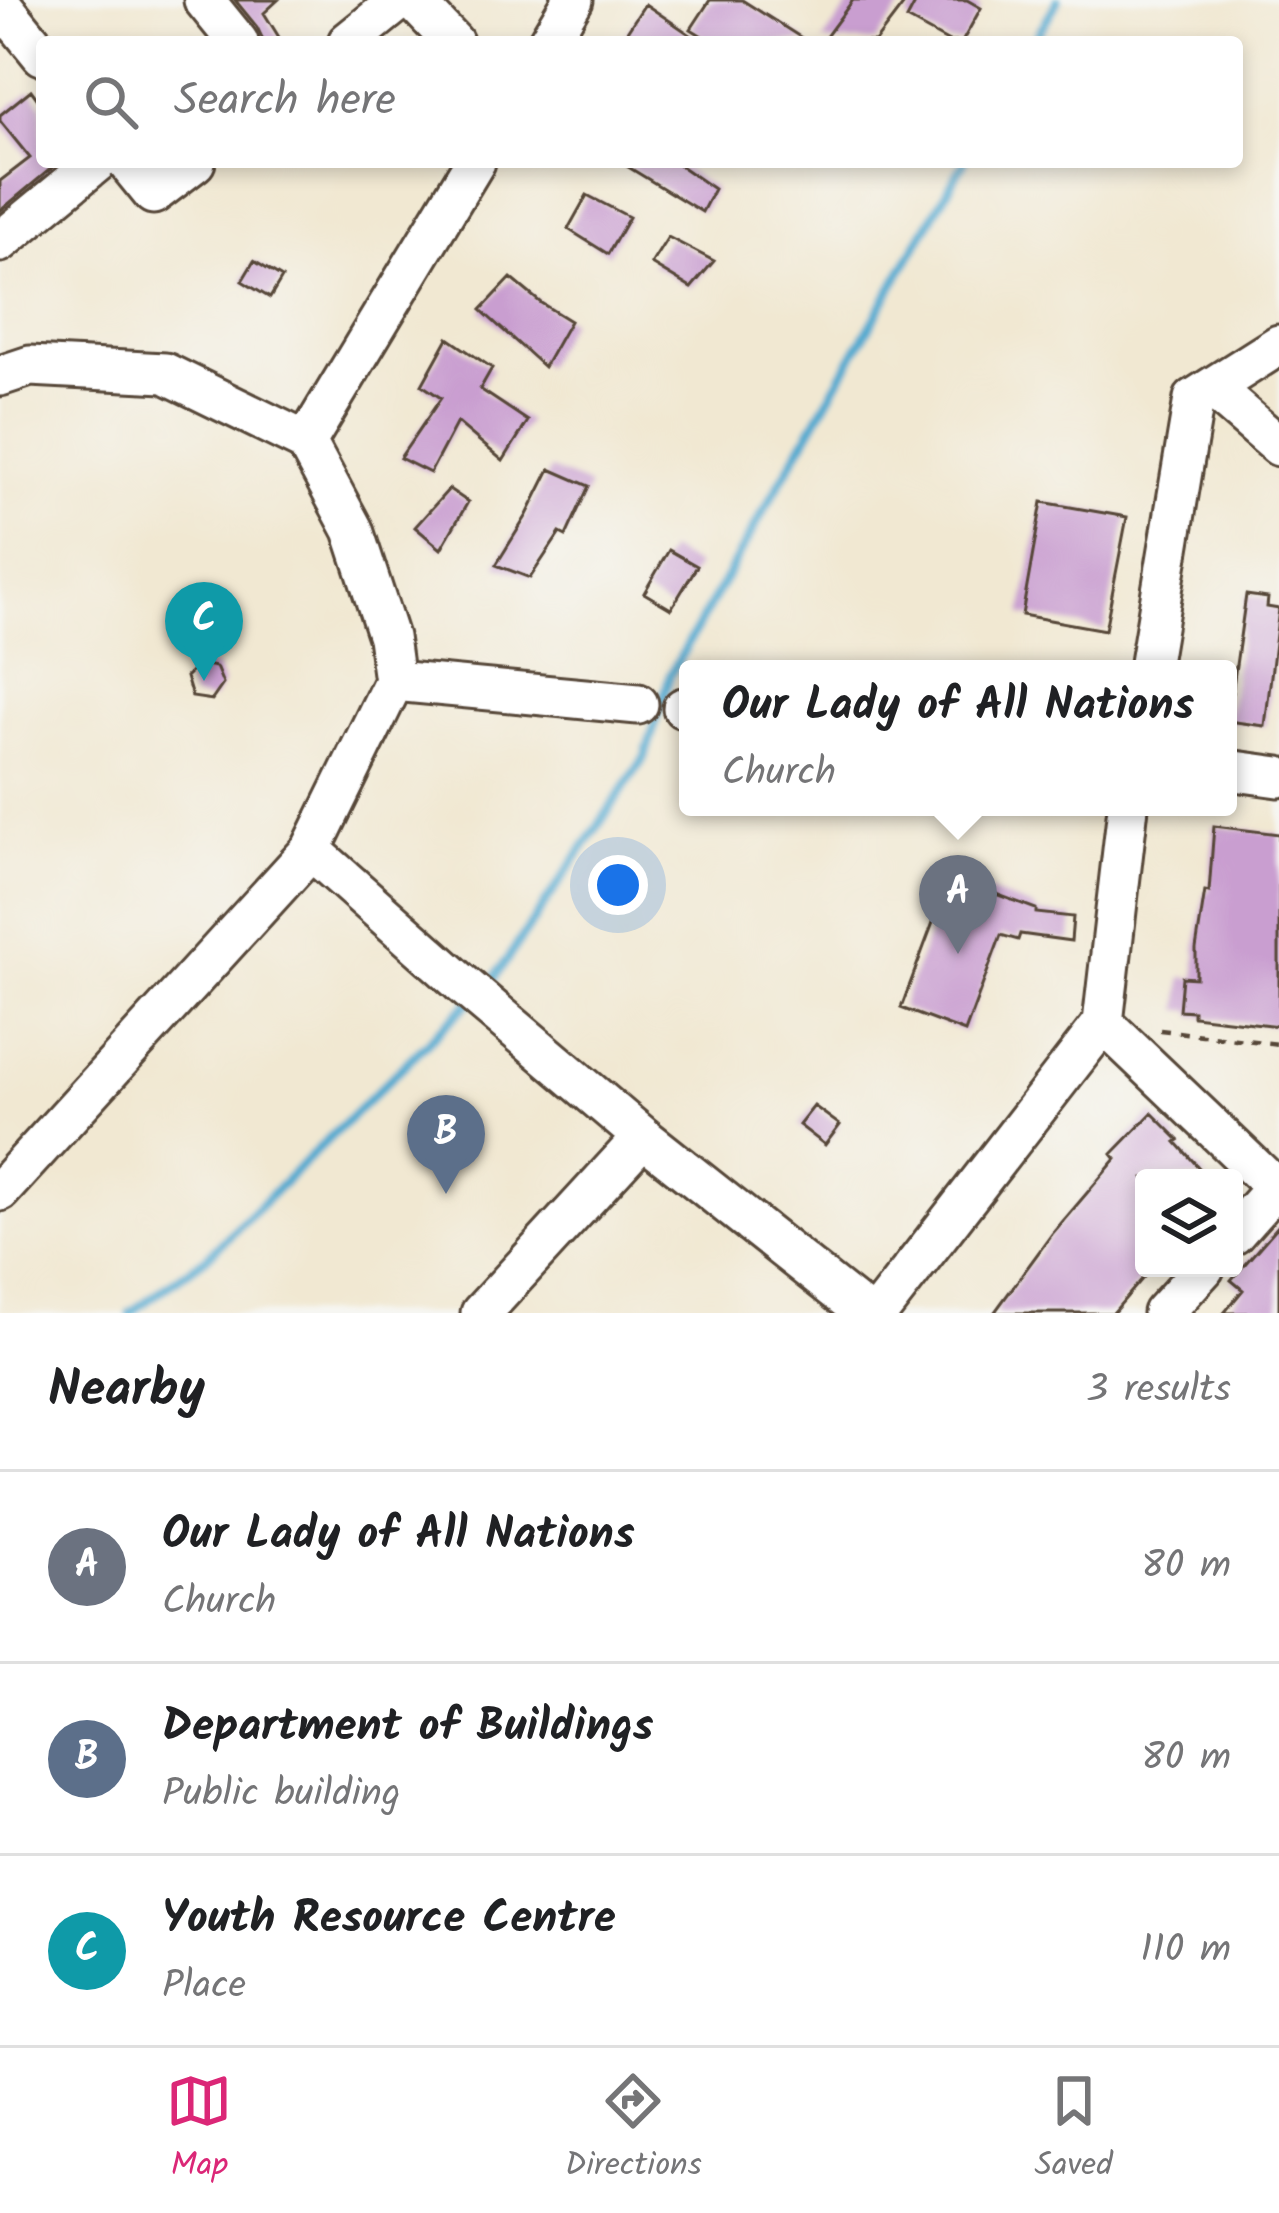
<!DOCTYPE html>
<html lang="en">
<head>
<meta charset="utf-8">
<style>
	body { margin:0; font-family:Kalam,sans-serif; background:#f2f2f2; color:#202124 }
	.controls { position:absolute; right:36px; bottom:36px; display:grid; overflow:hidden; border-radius:12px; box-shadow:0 6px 18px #0003 }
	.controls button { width:108px; height:108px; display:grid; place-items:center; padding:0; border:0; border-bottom:3px solid #e0e0e0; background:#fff; color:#202124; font:60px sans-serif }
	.you { position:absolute; left:618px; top:885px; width:42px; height:42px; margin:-30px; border:9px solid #fff; border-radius:50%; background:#1a73e8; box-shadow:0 0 0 18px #1a73e833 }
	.badge { display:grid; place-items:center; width:78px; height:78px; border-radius:50%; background:#db2777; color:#fff; font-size:39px; font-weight:700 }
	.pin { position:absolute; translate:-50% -99px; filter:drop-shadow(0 3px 6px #0008) }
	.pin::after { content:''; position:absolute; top:63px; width:42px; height:36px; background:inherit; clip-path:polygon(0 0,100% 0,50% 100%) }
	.popup { position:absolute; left:679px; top:660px; width:558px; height:156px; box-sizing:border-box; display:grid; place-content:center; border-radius:12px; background:#fff; filter:drop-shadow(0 3px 9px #0005); font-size:39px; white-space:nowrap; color:#757577 }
	.popup b { font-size:45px; color:#202124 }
	.popup::after { content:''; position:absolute; left:50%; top:100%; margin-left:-24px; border:24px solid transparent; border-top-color:#fff }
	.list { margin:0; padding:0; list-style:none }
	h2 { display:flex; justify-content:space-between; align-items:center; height:156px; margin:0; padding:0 48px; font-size:51px }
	h2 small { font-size:39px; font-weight:400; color:#757577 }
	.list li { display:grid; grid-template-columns:78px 1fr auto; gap:36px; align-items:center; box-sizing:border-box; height:192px; padding:0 48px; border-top:3px solid #e0e0e0 }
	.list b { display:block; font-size:45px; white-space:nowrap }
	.list p { margin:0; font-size:39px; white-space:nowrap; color:#757577 }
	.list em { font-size:39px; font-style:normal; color:#757577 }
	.icon { flex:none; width:66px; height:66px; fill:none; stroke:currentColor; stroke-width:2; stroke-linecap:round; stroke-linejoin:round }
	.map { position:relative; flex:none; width:1279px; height:1313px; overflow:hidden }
	.search { position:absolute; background:#fff; box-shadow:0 6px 18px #0003; left:36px; right:36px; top:36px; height:132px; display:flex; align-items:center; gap:30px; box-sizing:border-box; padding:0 42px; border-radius:12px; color:#757577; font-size:45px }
	.sheet { height:732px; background:#fff }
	nav { display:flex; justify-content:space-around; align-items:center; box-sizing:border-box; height:168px; border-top:3px solid #e0e0e0; background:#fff; font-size:33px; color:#757577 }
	nav a { display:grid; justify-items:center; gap:6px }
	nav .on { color:#db2777 }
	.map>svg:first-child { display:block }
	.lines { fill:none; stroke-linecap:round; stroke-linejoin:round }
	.stream { stroke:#54aad0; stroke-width:9 }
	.building { fill:#c99ed0 }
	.minor-casing { stroke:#564639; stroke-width:45 }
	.path { stroke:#564639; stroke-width:4.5; stroke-dasharray:9 9; stroke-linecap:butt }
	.minor { stroke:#fff; stroke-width:39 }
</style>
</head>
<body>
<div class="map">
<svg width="1279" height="1313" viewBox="0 0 1279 1313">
	<rect width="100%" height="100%" fill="#f6f6f2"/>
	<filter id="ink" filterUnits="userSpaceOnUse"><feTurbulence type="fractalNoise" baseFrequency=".00833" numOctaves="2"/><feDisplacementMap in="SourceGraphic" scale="24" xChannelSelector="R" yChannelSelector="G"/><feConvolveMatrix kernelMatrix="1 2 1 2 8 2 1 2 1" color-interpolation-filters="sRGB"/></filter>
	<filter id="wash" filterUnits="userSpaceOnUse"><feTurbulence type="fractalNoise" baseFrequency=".004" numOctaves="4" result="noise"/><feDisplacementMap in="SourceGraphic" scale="48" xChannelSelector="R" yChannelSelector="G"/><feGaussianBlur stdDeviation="2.7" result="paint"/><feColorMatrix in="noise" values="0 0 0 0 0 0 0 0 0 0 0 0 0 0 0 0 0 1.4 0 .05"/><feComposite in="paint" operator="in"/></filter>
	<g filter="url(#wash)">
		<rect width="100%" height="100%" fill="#f1e8d2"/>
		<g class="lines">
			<path class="stream" d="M 1033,42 L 1058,0
				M 483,990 L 493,980 L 645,757 L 670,675 L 964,162
				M 130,1313 L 206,1258 L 470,1001"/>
		</g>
		<g id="blocks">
			<path class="building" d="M 235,0 L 278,0 L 264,13 L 282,42 L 264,42 L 257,27 Z
				M 710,0 L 742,0 L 808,42 L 712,42 L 691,29 Z
				M 853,0 L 907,0 L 875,42 L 822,42 Z
				M 917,0 L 967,0 L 981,8 L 962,42 L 949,42 L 907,19 Z
				M 645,4 L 701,42 L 620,42 Z
				M 31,90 L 42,105 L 42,162 L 59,162 L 0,211 L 0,181 L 30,158 L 0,121 L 0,115 Z
				M 620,162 L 675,162 L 714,189 L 702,212 Z
				M 587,195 L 629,217 L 608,254 L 568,229 Z
				M 668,237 L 714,261 L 691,288 L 651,264 Z
				M 254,261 L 282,278 L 270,298 L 242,281 Z
				M 511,278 L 541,303 L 570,321 L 544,367 L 481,310 Z
				M 448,338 L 492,368 L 480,389 L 528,421 L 503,461 L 457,422 L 430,473 L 400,458 L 441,398 L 422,385 Z
				M 550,469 L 589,486 L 566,536 L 560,533 L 530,578 L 496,565 L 527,515 Z
				M 449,489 L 468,502 L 441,549 L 415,527 Z
				M 1042,502 L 1127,517 L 1105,630 L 1022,615 Z
				M 669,550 L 697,566 L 671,609 L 644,593 Z
				M 1246,595 L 1268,598 L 1267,607 L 1279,609 L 1265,726 L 1228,721 Z
				M 199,664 L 216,667 L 223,684 L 212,700 L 192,697 L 186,677 Z
				M 1214,826 L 1279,834 L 1279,1026 L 1193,1016 L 1193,1011 L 1179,1010 L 1182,977 L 1196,978 L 1196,949 L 1205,891 L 1209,892 Z
				M 950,877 L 1036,909 L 1036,913 L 1073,917 L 1071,941 L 1020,934 L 1018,940 L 1001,935 L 965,1032 L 901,1008 Z
				M 814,1106 L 840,1125 L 825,1145 L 799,1125 Z
				M 1152,1113 L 1179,1140 L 1176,1142 L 1208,1178 L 1144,1178 L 1144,1277 L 1113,1313 L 994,1313 L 1052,1234 L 1116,1159 L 1112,1154 Z
				M 1279,1225 L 1279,1313 L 1224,1313 L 1243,1290 L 1231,1280 Z"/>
		</g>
	</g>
	<g filter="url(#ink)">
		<use href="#blocks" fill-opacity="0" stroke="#564639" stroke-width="3"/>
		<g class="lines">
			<g class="minor-casing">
				<path id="minor" d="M 204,0 L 238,42
					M 413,0 L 453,42
					M 0,3 L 42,55
					M 348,42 L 400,0
					M 548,42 L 573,0
					M 127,162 L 153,194 L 195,162
					M 0,242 L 97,162
					M 0,376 L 30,366 L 165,373 L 306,442 L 353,530 L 388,637 L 394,681 L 311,850 L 0,1191
					M 1213,389 L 1279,446
					M 306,442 L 475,162
					M 1149,669 L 1194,399 L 1279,345
					M 394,681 L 638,704
					M 683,708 L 688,708
					M 1228,770 L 1279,777
					M 311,850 L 460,982 L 643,1137 L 865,1313
					M 1103,1023 L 1279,1191
					M 1234,1234 L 1275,1188
					M 481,1313 L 643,1137
					M 878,1313 L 1103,1023 L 1128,807
					M 1163,1313 L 1204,1268"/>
			</g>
			<path class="path" d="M 1160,1030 L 1279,1044"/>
			<use href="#minor" class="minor"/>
		</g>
	</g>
</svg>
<div class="controls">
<button><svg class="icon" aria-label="layers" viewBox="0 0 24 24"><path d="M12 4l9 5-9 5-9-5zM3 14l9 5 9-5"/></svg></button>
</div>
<div class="you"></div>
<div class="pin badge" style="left:958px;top:954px;background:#6b7280">A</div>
<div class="popup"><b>Our Lady of All Nations</b>Church</div>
<div class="pin badge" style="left:446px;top:1194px;background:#5c6f8a">B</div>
<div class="pin badge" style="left:204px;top:681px;background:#0f9aa8">C</div>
<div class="search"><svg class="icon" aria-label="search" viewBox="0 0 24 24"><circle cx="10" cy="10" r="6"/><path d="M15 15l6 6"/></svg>Search here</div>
</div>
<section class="sheet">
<h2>Nearby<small>3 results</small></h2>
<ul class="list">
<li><span class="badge" style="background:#6b7280">A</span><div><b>Our Lady of All Nations</b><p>Church</p></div><em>80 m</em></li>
<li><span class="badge" style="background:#5c6f8a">B</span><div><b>Department of Buildings</b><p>Public building</p></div><em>80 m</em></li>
<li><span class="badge" style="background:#0f9aa8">C</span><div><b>Youth Resource Centre</b><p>Place</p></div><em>110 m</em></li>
</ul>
</section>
<nav>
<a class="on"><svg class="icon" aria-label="map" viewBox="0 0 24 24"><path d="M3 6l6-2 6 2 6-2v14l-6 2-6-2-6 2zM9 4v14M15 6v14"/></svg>Map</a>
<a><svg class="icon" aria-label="directions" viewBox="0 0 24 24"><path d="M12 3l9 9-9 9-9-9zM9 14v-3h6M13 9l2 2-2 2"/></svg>Directions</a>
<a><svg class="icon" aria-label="saved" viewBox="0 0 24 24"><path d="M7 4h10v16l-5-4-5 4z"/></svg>Saved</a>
</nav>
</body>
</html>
